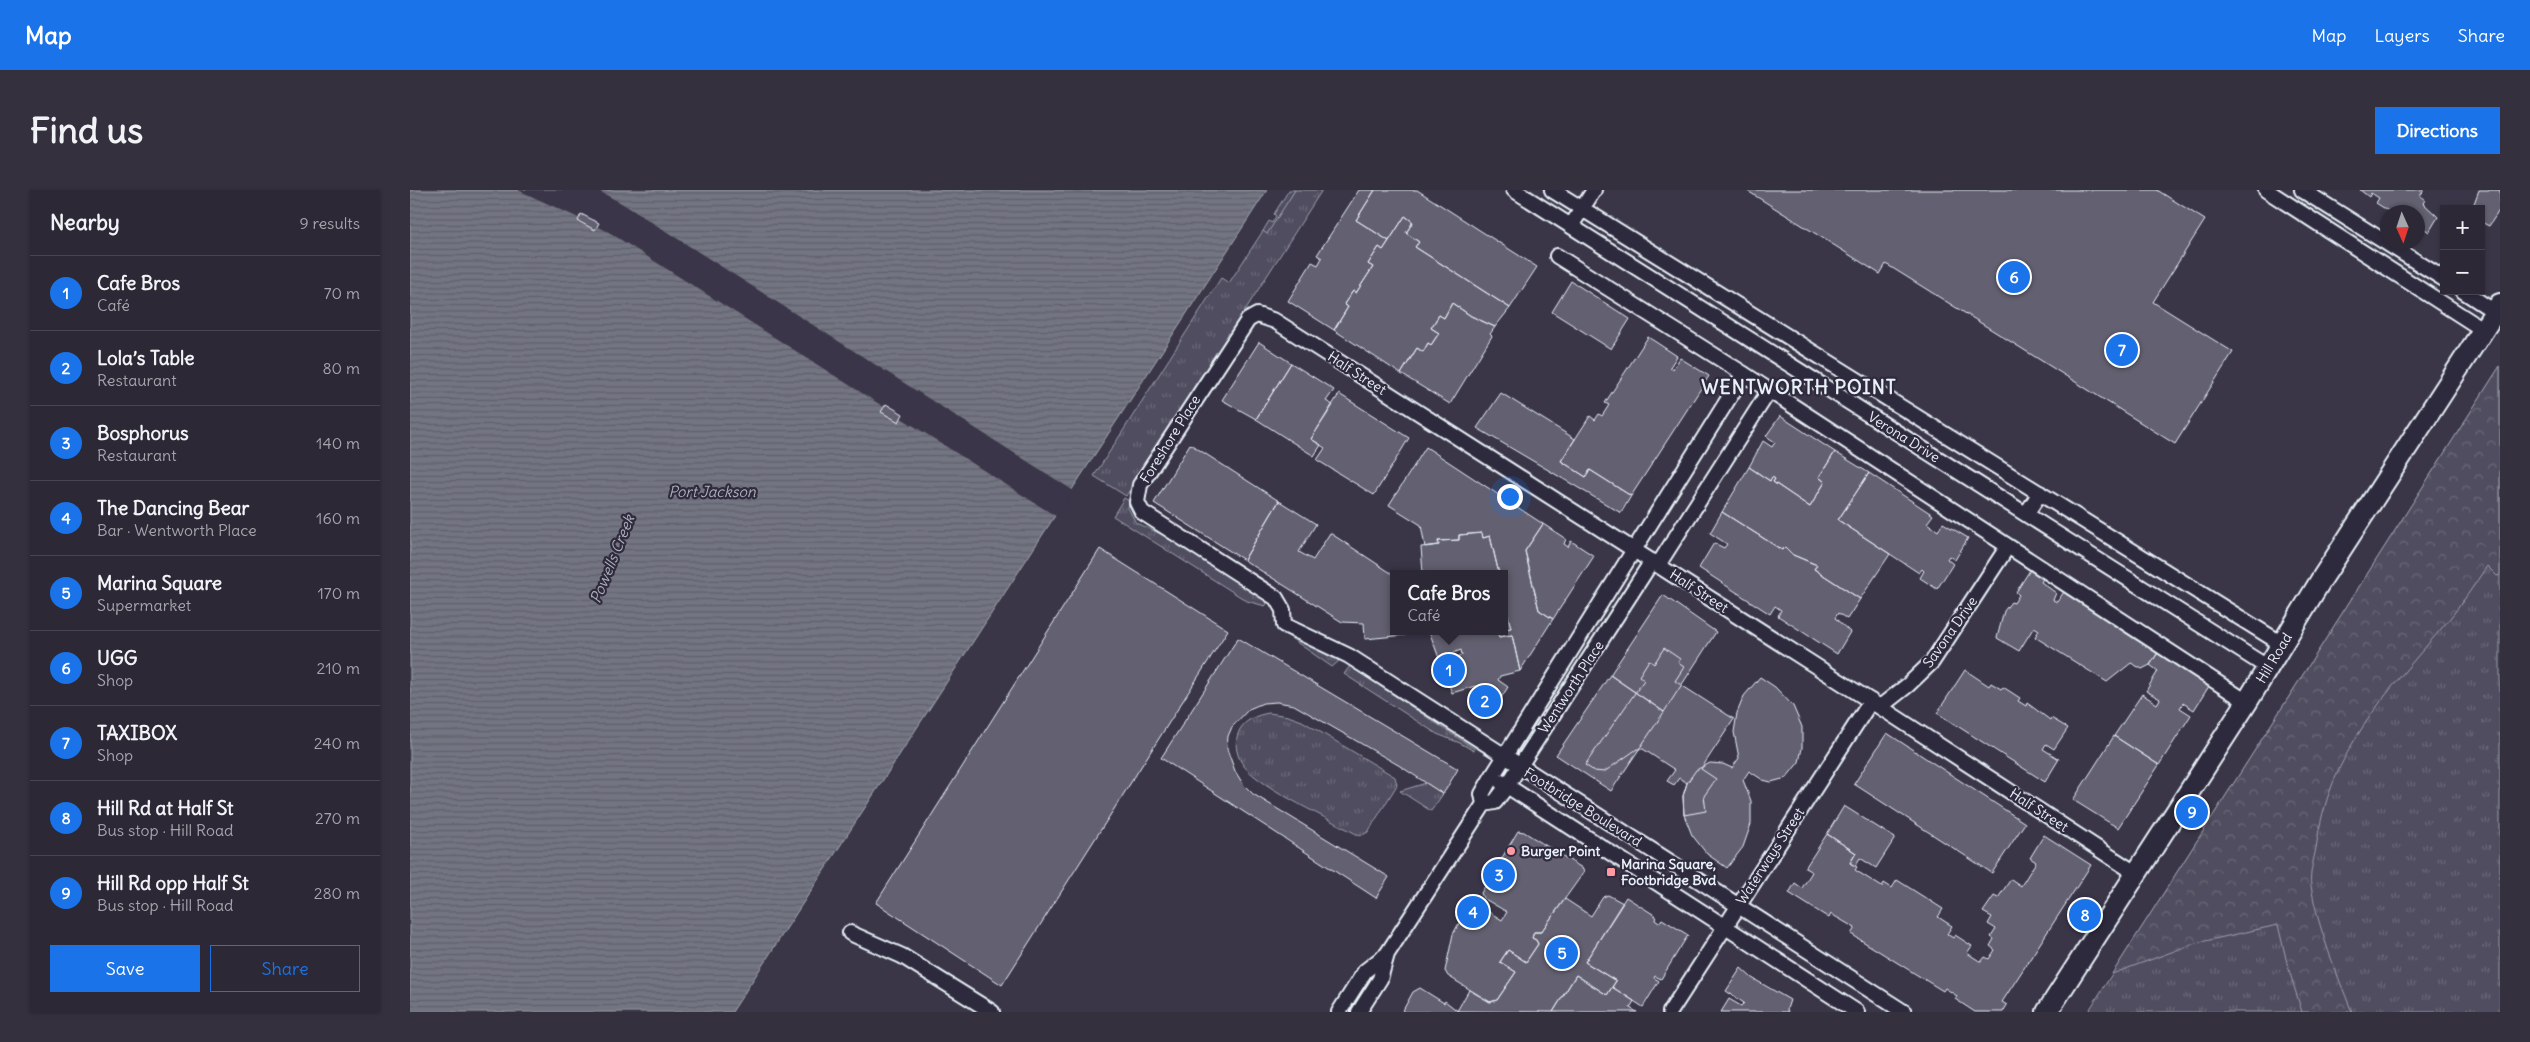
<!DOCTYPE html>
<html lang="en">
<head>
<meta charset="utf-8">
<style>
	body { margin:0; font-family:Delius,sans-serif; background:#34303e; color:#f1f3f6 }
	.controls { position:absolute; right:15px; top:15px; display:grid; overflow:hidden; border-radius:0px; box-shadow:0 1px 4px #0004 }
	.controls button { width:45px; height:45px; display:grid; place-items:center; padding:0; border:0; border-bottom:1px solid #484451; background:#2c2836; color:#f1f3f6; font:25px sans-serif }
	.compass { position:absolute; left:1970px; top:15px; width:45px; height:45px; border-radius:50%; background:#2c2836; box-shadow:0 1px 4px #0004; rotate:177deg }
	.you { position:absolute; left:1099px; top:306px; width:18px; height:18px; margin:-12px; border:4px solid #fff; border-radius:50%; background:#1a73e8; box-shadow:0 0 0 8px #1a73e833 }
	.badge { display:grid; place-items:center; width:32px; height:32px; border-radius:50%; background:#1a73e8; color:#fff; font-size:16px; font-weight:700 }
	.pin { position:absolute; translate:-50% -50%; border:2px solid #fff; box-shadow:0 1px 5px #0006 }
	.popup { position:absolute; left:980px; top:380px; width:118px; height:65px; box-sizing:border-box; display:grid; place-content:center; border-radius:0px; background:#2c2836; filter:drop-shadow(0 1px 4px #0005); font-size:16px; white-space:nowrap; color:#a6a6ad }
	.popup b { font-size:19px; color:#f1f3f6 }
	.popup::after { content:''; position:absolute; left:50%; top:100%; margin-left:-10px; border:10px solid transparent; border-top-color:#2c2836 }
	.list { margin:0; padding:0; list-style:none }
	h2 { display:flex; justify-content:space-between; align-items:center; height:65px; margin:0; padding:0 20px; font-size:21px }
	h2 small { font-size:16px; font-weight:400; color:#a6a6ad }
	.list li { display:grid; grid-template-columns:32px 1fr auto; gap:15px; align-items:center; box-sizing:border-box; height:75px; padding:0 20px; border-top:1px solid #484451 }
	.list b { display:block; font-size:19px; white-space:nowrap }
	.list p { margin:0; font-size:16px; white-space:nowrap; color:#a6a6ad }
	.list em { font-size:16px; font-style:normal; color:#a6a6ad }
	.actions { display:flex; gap:10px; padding:15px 20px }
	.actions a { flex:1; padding:11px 0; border:1px solid #1a73e8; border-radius:0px; text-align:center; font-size:18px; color:#1a73e8 }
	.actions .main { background:#1a73e8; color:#fff }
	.map { position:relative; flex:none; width:2090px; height:822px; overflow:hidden; border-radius:0px }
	header { display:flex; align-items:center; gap:30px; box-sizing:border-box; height:70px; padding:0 25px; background:#1a73e8; color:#fff }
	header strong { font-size:24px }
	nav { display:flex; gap:28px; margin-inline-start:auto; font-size:18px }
	.intro { display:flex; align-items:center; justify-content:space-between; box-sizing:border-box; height:120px; padding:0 30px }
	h1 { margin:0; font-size:35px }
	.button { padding:12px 22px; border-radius:0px; background:#1a73e8; color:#fff; font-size:18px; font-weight:700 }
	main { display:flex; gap:30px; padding:0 30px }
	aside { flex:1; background:#2c2836; border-radius:0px; box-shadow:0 1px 4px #0004 }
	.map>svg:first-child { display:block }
	.grass { fill:url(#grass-tufts); stroke:#9ca0ac }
	.forest { fill:url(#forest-crowns); stroke:#9ca0ac }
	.garden { fill:#504e5f; stroke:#9ca0ac }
	.water { fill:url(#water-rules); stroke:#a2a6b1 }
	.pier { fill:#3a3648 }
	.building { fill:#636171; stroke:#e8f1f8 }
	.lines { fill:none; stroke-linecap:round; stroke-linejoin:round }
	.street-casing { stroke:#e8f1f8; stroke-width:18 }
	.secondary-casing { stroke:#e8f1f8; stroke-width:24 }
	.street { stroke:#2f2a3d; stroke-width:14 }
	.secondary { stroke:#2f2a3d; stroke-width:20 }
	.poi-dot { fill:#ff9aa2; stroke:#2f2a3d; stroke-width:2 }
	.labels { text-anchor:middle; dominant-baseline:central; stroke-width:4.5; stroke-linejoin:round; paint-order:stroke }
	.street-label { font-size:14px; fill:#e8f1f8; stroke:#2f2a3d }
	.poi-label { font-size:14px; font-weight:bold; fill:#e8f1f8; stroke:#2f2a3d; text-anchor:start }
	.water-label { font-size:15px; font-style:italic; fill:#aeb2bd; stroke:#2f2a3d }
	.district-label { font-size:19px; font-weight:bold; letter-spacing:1px; fill:#e8f1f8; stroke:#2f2a3d }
</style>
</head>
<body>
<header>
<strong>Map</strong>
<nav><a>Map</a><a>Layers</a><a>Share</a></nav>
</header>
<div class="intro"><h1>Find us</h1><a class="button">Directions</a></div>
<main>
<aside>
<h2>Nearby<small>9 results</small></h2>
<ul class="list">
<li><span class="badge">1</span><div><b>Cafe Bros</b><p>Café</p></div><em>70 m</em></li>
<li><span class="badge">2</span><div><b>Lola’s Table</b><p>Restaurant</p></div><em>80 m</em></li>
<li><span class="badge">3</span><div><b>Bosphorus</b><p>Restaurant</p></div><em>140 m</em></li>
<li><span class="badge">4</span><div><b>The Dancing Bear</b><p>Bar · Wentworth Place</p></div><em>160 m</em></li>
<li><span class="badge">5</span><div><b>Marina Square</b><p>Supermarket</p></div><em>170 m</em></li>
<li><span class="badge">6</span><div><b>UGG</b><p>Shop</p></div><em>210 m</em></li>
<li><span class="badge">7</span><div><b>TAXIBOX</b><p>Shop</p></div><em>240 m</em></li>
<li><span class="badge">8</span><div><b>Hill Rd at Half St</b><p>Bus stop · Hill Road</p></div><em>270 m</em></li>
<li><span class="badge">9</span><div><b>Hill Rd opp Half St</b><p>Bus stop · Hill Road</p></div><em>280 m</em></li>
</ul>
<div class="actions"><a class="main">Save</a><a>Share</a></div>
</aside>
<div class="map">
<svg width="2090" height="822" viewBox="0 0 2090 822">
	<defs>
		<pattern id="grass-tufts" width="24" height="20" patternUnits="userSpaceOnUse" patternTransform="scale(1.25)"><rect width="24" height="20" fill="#504e5f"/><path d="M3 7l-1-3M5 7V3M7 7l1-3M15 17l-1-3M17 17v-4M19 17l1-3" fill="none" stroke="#696877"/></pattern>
		<pattern id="forest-crowns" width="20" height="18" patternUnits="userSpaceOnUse" patternTransform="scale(1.25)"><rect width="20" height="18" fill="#504e5f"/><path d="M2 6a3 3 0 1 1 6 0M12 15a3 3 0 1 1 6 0" fill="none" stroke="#696877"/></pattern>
		<pattern id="water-rules" width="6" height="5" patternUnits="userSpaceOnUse" patternTransform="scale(1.25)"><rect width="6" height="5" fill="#737482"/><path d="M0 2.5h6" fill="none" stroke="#5f6069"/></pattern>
	</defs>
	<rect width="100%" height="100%" fill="#3a3648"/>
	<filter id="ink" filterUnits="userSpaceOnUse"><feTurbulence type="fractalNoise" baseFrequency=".02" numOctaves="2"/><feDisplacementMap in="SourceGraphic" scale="10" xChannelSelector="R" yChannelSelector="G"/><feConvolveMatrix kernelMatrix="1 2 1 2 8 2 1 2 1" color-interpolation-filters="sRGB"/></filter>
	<g filter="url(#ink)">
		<path class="grass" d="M 885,0 L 912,0 L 716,306 L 684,286 L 811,88 L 819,93 L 853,41 L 857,43 Z
			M 2090,176 L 2090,822 L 1678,822 L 1702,784 Z
			M 714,308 L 719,311 L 718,318 L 726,333 L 760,348 L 856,410 L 857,414 L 855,416 L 837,411 L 703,326 Z
			M 875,444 L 885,447 L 929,471 L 922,477 Z
			M 940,476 L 1065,559 L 1064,561 L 1050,553 L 1027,544 L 934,484 Z
			M 859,523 L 878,526 L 892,531 L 985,587 L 987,595 L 958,642 L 950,646 C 923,631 851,598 834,576 C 827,567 824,555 828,544 C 832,531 846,525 859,523 Z
			M 1016,593 L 1033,604 L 1021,621 L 990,601 Z"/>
		<path class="forest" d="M 2090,176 L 2090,385 L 2087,386 L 2077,376 C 2064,395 2052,414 2037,432 C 1978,501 1918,563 1906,658 C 1904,669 1899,684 1901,696 C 1908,739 1926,782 1942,822 L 1892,822 L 1878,777 L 1868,735 L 1786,753 L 1702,784 Z"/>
		<path class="garden" d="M 879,0 L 885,0 L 857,44 L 853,41 L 859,31 L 862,33 L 866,26 L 864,24 Z"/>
		<path class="water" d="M 0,0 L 857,0 L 322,822 L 0,822 Z"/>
		<path class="pier" d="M 108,0 L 187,0 L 213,14 L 664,301 L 647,327 L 197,41 Z"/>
		<path class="building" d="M 949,0 L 965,0 L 946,30 L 979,51 L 973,60 L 969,57 L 958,74 L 963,77 L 946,103 L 943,101 L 934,114 L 938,117 L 924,140 L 878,111 L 902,72 L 908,75 L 912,68 L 907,65 Z
			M 965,0 L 1007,0 L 1127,77 L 1100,118 L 1005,57 L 1009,52 L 996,43 L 1003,32 L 995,26 L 979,51 L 946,30 Z
			M 1336,0 L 1747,0 L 1795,30 L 1743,112 L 1823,162 L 1765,254 L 1476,74 L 1470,84 Z
			M 1950,0 L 2014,0 L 2010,6 L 2015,10 L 2013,13 L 2028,27 L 2019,42 L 2008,34 L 2008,22 L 1980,22 L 1966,13 L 1969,8 L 1961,3 L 1959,7 Z
			M 2069,0 L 2090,0 L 2090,19 L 2079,36 L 2071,32 L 2071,19 L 2062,19 Z
			M 171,24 L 189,33 L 185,40 L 168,31 Z
			M 995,26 L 1003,32 L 996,43 L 1009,52 L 1005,57 L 1100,118 L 1085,137 L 1061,126 L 1042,113 L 1034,128 L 1029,125 L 1021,138 L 1029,143 L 1021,155 L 1018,153 L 1013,162 L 1007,158 L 991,184 L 924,140 L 938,117 L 934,114 L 943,101 L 946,103 L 963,77 L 958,74 L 969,57 L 973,60 Z
			M 1161,91 L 1220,129 L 1201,159 L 1142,122 Z
			M 1042,113 L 1061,126 L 1085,137 L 1080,144 L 1082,146 L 1040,214 L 991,184 L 1007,158 L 1013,162 L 1018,153 L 1021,155 L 1029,143 L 1021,138 L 1029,125 L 1034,128 Z
			M 1238,147 L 1267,166 L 1260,177 L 1263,179 L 1270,168 L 1299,186 L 1221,306 L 1180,280 L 1176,287 L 1151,271 L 1180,226 L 1185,230 L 1189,224 L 1192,226 L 1199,215 L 1195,213 Z
			M 849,152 L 881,173 L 846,229 L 812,210 Z
			M 881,173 L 924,200 L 916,211 L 923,215 L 901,249 L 911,255 L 904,266 L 846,229 Z
			M 1091,203 L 1165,249 L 1151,271 L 1176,287 L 1180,280 L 1221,306 L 1211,323 L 1067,238 Z
			M 929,204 L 999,248 L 964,305 L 907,270 L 915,258 L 901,249 Z
			M 476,214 L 493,224 L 489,232 L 471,222 Z
			M 1370,226 L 1425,262 L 1409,287 L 1415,292 L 1400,317 L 1363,292 L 1365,289 L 1362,287 L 1360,291 L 1339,277 L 1353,251 L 1362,257 L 1365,252 L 1356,246 Z
			M 780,254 L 869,311 L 834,370 L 744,313 Z
			M 1016,257 L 1133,334 L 1115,361 L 1129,420 L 1143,429 L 1110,481 L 1102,445 L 1089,447 L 1087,441 L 1101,438 L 1096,418 L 1094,418 L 1094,384 L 1089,384 L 1080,346 L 1073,348 L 1072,343 L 1049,345 L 1049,350 L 1028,351 L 1029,355 L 1015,357 L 1011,335 L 979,315 Z
			M 1425,262 L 1459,283 L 1428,330 L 1480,364 L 1450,409 L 1404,379 L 1407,375 L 1383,365 L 1375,357 L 1372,360 L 1312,322 L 1339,277 L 1360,291 L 1362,287 L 1365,289 L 1363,292 L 1400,317 L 1415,292 L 1409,287 Z
			M 1459,283 L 1523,325 L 1517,333 L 1528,341 L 1533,333 L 1558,348 L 1545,370 L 1539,366 L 1537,369 L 1543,374 L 1527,399 L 1510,388 L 1514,381 L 1512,379 L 1509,383 L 1428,330 Z
			M 869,311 L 906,334 L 889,362 L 903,370 L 920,343 L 984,385 L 984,441 L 996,441 L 996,445 L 955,449 L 954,433 L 932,432 L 834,370 Z
			M 1312,322 L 1372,360 L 1375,357 L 1383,365 L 1407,375 L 1404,379 L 1450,409 L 1437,429 L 1428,423 L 1425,428 L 1440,442 L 1427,464 L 1368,426 L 1371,420 L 1365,416 L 1360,424 L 1289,378 L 1304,353 L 1314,358 L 1317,354 L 1300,343 Z
			M 1133,334 L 1156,349 L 1154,354 L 1158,357 L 1161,351 L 1184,366 L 1143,429 L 1129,420 L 1115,361 Z
			M 1072,343 L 1073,348 L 1080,346 L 1089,384 L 1013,384 L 1011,357 L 1029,355 L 1028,351 L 1049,350 L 1049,345 Z
			M 690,359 L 818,440 L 592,795 L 466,713 Z
			M 1622,377 L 1635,385 L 1631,392 L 1646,403 L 1643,410 L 1647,412 L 1656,399 L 1749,461 L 1740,475 L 1732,479 L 1721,473 L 1697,492 L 1625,447 L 1629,440 L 1624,437 L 1609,461 L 1587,448 L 1594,421 L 1601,412 L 1604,413 L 1609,405 L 1606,402 Z
			M 1253,405 L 1306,442 L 1254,522 L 1200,485 Z
			M 1094,418 L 1096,418 L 1101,438 L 1094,439 Z
			M 1019,441 L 1087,441 L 1089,447 L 1102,445 L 1110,481 L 1090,486 L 1088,490 L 1098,497 L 1082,522 L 1061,508 L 1067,497 L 1065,496 L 1042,503 L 1031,474 L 1052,465 L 1051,460 L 1029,468 Z
			M 828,448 L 1048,579 L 1033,604 L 990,576 L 884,515 L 867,512 L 853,513 L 839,519 L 822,537 L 818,546 L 817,559 L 825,581 L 833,594 L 843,604 L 979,687 L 966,708 L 751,568 Z
			M 1254,458 L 1270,469 L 1268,473 L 1274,477 L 1265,491 L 1324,529 L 1291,579 L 1306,589 L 1294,606 L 1296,621 L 1274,625 L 1273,606 L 1277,593 L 1269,588 L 1264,595 L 1257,591 L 1265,580 L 1233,559 L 1227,559 L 1194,582 L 1184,581 L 1175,575 L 1234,490 L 1229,486 L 1239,470 L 1244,474 Z
			M 1749,461 L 1801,493 L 1784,520 L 1773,513 L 1770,518 L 1781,525 L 1749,575 L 1704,546 L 1732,504 L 1747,514 L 1750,509 L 1736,501 L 1748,481 L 1740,475 Z
			M 1555,480 L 1579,496 L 1581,493 L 1591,499 L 1593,497 L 1610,508 L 1608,511 L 1616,516 L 1617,513 L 1640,530 L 1641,528 L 1658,538 L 1644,559 L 1636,554 L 1633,559 L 1649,569 L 1635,592 L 1527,523 Z
			M 1200,485 L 1254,522 L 1201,601 L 1146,565 Z
			M 1350,487 L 1365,497 L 1383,516 L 1392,537 L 1392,558 L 1389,572 L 1376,588 L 1361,592 L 1353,590 L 1339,581 L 1333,590 L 1341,611 L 1341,634 L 1333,657 L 1317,678 L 1297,664 L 1282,645 L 1274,625 L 1273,606 L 1277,593 L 1286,580 L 1300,573 L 1313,574 L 1322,578 L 1329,568 L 1324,542 L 1327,523 L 1334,506 Z
			M 1477,543 L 1615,633 L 1582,683 L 1444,594 Z
			M 1704,546 L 1749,575 L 1708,638 L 1663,610 Z
			M 1434,616 L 1485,648 L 1466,678 L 1450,668 L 1445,676 L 1440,673 L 1446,663 L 1417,644 Z
			M 1108,641 L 1114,642 L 1172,678 L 1174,682 L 1131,742 L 1124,742 L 1122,748 L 1126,750 L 1128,754 L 1116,772 L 1098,760 L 1090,772 L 1106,782 L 1087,810 L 1080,812 L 1038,786 L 1035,781 L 1043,744 L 1058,717 L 1066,714 L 1092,730 L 1097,722 L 1073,708 L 1071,703 Z
			M 1417,644 L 1446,663 L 1440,673 L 1447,677 L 1445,680 L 1472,697 L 1474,693 L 1482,698 L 1487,690 L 1533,719 L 1528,727 L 1542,736 L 1537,744 L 1543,748 L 1545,745 L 1562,756 L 1557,763 L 1571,772 L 1575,767 L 1579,769 L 1585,760 L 1580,756 L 1584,749 L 1581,747 L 1586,739 L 1578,734 L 1582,727 L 1573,722 L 1584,706 L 1588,708 L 1601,689 L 1611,696 L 1626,672 L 1620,668 L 1634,645 L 1681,675 L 1592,812 L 1597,815 L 1593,822 L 1565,822 L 1545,809 L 1547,806 L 1535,798 L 1533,801 L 1441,744 L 1445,738 L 1421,724 L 1419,728 L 1379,703 L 1385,693 L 1392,698 L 1402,682 L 1395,678 Z
			M 1198,705 L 1213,713 L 1175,772 L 1206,791 L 1197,805 L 1166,785 L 1143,822 L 1047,821 L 1059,800 L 1080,812 L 1087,810 L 1106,782 L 1090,772 L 1098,760 L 1116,772 L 1128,754 L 1126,750 L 1122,748 L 1124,742 L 1131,742 L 1155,709 L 1181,726 L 1193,707 Z
			M 1216,707 L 1246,726 L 1245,730 L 1249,733 L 1252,729 L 1278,745 L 1251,789 L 1245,786 L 1244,788 L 1249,791 L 1233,817 L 1202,797 L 1206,791 L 1175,772 Z
			M 1331,778 L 1342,788 L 1380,810 L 1377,819 L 1378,822 L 1311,822 L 1319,809 L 1331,816 L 1334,813 L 1316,801 Z
			M 1166,785 L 1197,805 L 1202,797 L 1224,811 L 1220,818 L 1227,822 L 1143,822 Z
			M 1010,798 L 1034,813 L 1035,811 L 1049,822 L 992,822 L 1003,802 Z"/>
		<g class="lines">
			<g class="street-casing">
				<path id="street" d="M 1104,0 L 1857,477
					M 1142,0 L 1872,454
					M 1856,0 L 2072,139
					M 1892,0 L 2034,89
					M 1161,36 L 1184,0
					M 1147,66 L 1334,184 L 1837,512
					M 2053,101 L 2085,122
					M 1616,324 L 1630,303
					M 1242,371 L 1097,596 L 1085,612 L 1074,614 L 1072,604 L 1080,590 L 1334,184
					M 1248,375 L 1359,201
					M 1470,517 L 1498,495 L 1522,472 L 1598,356
					M 1091,592 L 1447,822
					M 440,743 L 492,766 L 582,822
					M 929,822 L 955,781 L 977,764
					M 949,822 L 970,789 L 977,764 L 1074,614
					M 1260,822 L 1461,511
					M 1494,822 L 939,466 L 874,435 L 873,420 L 866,408 L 732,322 L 727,312 L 730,295 L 838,130 L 847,125 L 865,131 L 1470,517 L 1727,684"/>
			</g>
			<g class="secondary-casing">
				<path id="secondary" d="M 1637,822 L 1837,512 L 1911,390 L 2090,114"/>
			</g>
			<use href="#street" class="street"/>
			<use href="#secondary" class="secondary"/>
		</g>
	</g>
	<g class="poi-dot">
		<circle cx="1101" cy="661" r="5"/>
		<rect x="1196" y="677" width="10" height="10" rx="2.5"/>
	</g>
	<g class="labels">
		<g class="street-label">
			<text transform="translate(947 183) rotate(33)">Half Street</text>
			<text transform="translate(1494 247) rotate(32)">Verona Drive</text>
			<text transform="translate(760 249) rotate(-58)">Foreshore Place</text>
			<text transform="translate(1289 401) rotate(33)">Half Street</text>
			<text transform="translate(1540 442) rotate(-55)">Savona Drive</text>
			<text transform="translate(1864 468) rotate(-59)">Hill Road</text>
			<text transform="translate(1161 497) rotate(-57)">Wentworth Place</text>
			<text transform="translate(1173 617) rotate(32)">Footbridge Boulevard</text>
			<text transform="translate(1629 620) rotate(33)">Half Street</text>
			<text transform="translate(1360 666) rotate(-57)">Waterways Street</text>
		</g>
		<g class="poi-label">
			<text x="1111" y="661">Burger Point</text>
			<text x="1211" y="674">Marina Square,<tspan x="1211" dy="16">Footbridge Bvd</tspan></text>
		</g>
		<g class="water-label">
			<text x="302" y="301">Port Jackson</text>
			<text transform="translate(202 369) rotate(-68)">Powells Creek</text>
		</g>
		<g class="district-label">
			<text x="1389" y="197">WENTWORTH POINT</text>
		</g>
	</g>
</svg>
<div class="controls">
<button>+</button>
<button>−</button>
</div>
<svg class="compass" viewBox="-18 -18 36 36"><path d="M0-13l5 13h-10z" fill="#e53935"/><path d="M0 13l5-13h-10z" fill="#a6a6ad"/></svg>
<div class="you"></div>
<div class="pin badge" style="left:1039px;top:480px">1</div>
<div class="popup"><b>Cafe Bros</b>Café</div>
<div class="pin badge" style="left:1075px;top:511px">2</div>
<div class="pin badge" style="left:1089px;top:685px">3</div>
<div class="pin badge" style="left:1063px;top:722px">4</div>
<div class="pin badge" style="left:1152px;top:763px">5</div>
<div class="pin badge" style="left:1604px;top:87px">6</div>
<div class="pin badge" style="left:1712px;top:160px">7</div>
<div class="pin badge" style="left:1675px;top:725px">8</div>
<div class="pin badge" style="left:1782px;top:622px">9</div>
</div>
</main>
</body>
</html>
